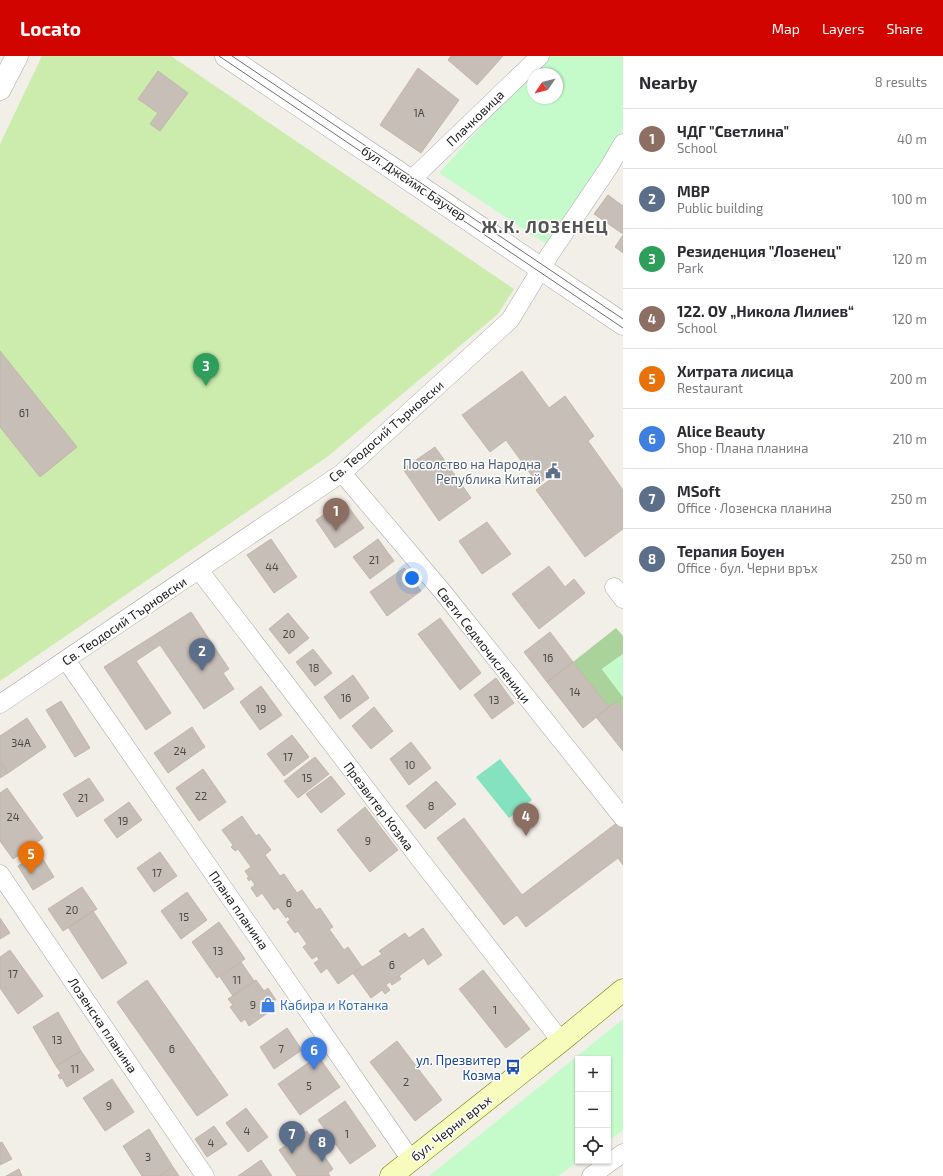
<!DOCTYPE html>
<html lang="en">
<head>
<meta charset="utf-8">
<style>
	body { margin:0; font-family:"Exo 2",sans-serif; background:#f2f2f3; color:#2b2b33 }
	.controls { position:absolute; right:12px; bottom:12px; display:grid; overflow:hidden; border-radius:0px; box-shadow:0 1px 3px #0004 }
	.controls button { width:36px; height:36px; display:grid; place-items:center; padding:0; border:0; border-bottom:1px solid #e1e1e2; background:#fff; color:#2b2b33; font:20px sans-serif }
	.compass { position:absolute; left:527px; top:12px; width:36px; height:36px; border-radius:50%; background:#fff; box-shadow:0 1px 3px #0004; rotate:235deg }
	.you { position:absolute; left:412px; top:522px; width:14px; height:14px; margin:-10px; border:3px solid #fff; border-radius:50%; background:#1a73e8; box-shadow:0 0 0 6px #1a73e833 }
	.badge { display:grid; place-items:center; width:26px; height:26px; border-radius:50%; background:#d20400; color:#fff; font-size:13px; font-weight:700 }
	.pin { position:absolute; translate:-50% -33px; filter:drop-shadow(0 1px 2px #0008) }
	.pin::after { content:''; position:absolute; top:21px; width:14px; height:12px; background:inherit; clip-path:polygon(0 0,100% 0,50% 100%) }
	.list { margin:0; padding:0; list-style:none }
	h2 { display:flex; justify-content:space-between; align-items:center; height:52px; margin:0; padding:0 16px; font-size:17px }
	h2 small { font-size:13px; font-weight:400; color:#7c7c81 }
	.list li { display:grid; grid-template-columns:26px 1fr auto; gap:12px; align-items:center; box-sizing:border-box; height:60px; padding:0 16px; border-top:1px solid #e1e1e2 }
	.list b { display:block; font-size:15px; white-space:nowrap }
	.list p { margin:0; font-size:13px; white-space:nowrap; color:#7c7c81 }
	.list em { font-size:13px; font-style:normal; color:#7c7c81 }
	.icon { flex:none; width:22px; height:22px; fill:none; stroke:currentColor; stroke-width:2; stroke-linecap:round; stroke-linejoin:round }
	.map { position:relative; flex:none; width:623px; height:1120px; overflow:hidden }
	header { display:flex; align-items:center; gap:24px; box-sizing:border-box; height:56px; padding:0 20px; background:#d20400; color:#fff }
	header strong { font-size:19px }
	nav { display:flex; gap:22px; margin-inline-start:auto; font-size:14px }
	main { display:flex }
	aside { flex:1; background:#fff }
	.map>svg:first-child { display:block }
	.grass { fill:#cbecad }
	.forest { fill:#aad29b }
	.park { fill:#c5fbca; fill-rule:evenodd }
	.pitch { fill:#84e2c0 }
	.building { fill:#c7beb7; stroke:#c4b6a9 }
	.lines { fill:none; stroke-linecap:round; stroke-linejoin:round }
	.minor-casing { stroke:#a8a8a8; stroke-width:19 }
	.tertiary-casing { stroke:#a8a8a8; stroke-width:23 }
	.secondary-casing { stroke:#6f7f02; stroke-width:23 }
	.minor { stroke:#fff; stroke-width:18 }
	.tertiary { stroke:#fff; stroke-width:22 }
	.secondary { stroke:#f7fcbc; stroke-width:22 }
	.tram { stroke:#6f6f6f; stroke-width:1 }
	.labels { text-anchor:middle; dominant-baseline:central; stroke-width:3; stroke-linejoin:round; paint-order:stroke }
	.number-label { font-size:11px; fill:#4a4846 }
	.street-label { font-size:13px; fill:#212121; stroke:#fff }
	.service-label { font-size:13px; fill:#4e5e75; stroke:#fff; text-anchor:end }
	.shop-label { font-size:13px; fill:#366cbe; stroke:#fff; text-anchor:start }
	.transit-label { font-size:13px; fill:#164399; stroke:#fff; text-anchor:end }
	.district-label { font-size:17px; font-weight:bold; letter-spacing:1px; fill:#545454; stroke:#fff }
</style>
</head>
<body>
<header>
<strong>Locato</strong>
<nav><a>Map</a><a>Layers</a><a>Share</a></nav>
</header>
<main>
<div class="map">
<svg width="623" height="1120" viewBox="0 0 623 1120">
	<rect width="100%" height="100%" fill="#f2efe8"/>
	<path class="grass" d="M 42,0 L 171,0 L 514,233 L 498,258 L 327,401 L 0,625 L 0,88 Z"/>
	<path class="forest" d="M 616,572 L 623,580 L 623,598 L 602,613 L 623,641 L 623,654 L 616,646 L 609,651 L 573,606 Z"/>
	<path class="park" d="M 550,0 L 623,0 L 623,73 L 546,188 L 439,117 L 502,48 ZM 533,18 L 557,18 L 557,42 L 533,42 Z
		M 623,598 L 623,641 L 602,613 Z
		M 623,963 L 623,1074 L 608,1085 L 608,1003 L 578,1003 L 578,1105 L 579,1105 L 558,1120 L 429,1120 Z"/>
	<path class="pitch" d="M 500,703 L 532,744 L 509,762 L 476,721 Z"/>
	<path class="building" d="M 451,0 L 503,0 L 477,29 L 448,4 Z
		M 418,12 L 459,44 L 421,97 L 380,69 Z
		M 158,15 L 188,37 L 160,75 L 150,68 L 158,57 L 138,43 Z
		M 608,139 L 623,150 L 623,178 L 594,158 Z
		M 623,179 L 623,197 L 615,191 Z
		M 0,295 L 77,391 L 40,421 L 0,371 Z
		M 522,315 L 549,352 L 565,340 L 594,380 L 588,385 L 623,434 L 623,473 L 585,501 L 536,434 L 559,417 L 557,414 L 538,428 L 506,384 L 490,396 L 462,359 Z
		M 435,391 L 471,442 L 439,465 L 403,413 Z
		M 344,445 L 364,472 L 335,492 L 316,464 Z
		M 487,466 L 511,498 L 482,518 L 459,485 Z
		M 271,483 L 297,521 L 274,537 L 247,499 Z
		M 378,483 L 394,505 L 370,523 L 353,501 Z
		M 549,510 L 565,531 L 574,523 L 585,537 L 539,573 L 512,538 Z
		M 404,512 L 421,535 L 387,560 L 370,536 Z
		M 191,556 L 229,613 L 223,617 L 234,633 L 204,653 L 160,589 L 136,605 L 171,657 L 146,674 L 104,611 Z
		M 288,557 L 309,582 L 289,598 L 269,573 Z
		M 440,562 L 481,617 L 460,634 L 418,578 Z
		M 550,576 L 573,606 L 547,626 L 524,596 Z
		M 313,593 L 332,617 L 315,630 L 296,606 Z
		M 573,606 L 609,651 L 583,672 L 547,626 Z
		M 353,619 L 369,642 L 340,663 L 324,641 Z
		M 496,622 L 514,647 L 492,663 L 474,639 Z
		M 261,630 L 282,659 L 260,674 L 240,646 Z
		M 61,645 L 90,692 L 75,701 L 46,654 Z
		M 616,645 L 623,655 L 623,695 L 596,661 Z
		M 374,651 L 393,675 L 371,693 L 352,670 Z
		M 27,662 L 46,691 L 8,717 L 0,705 L 0,680 Z
		M 192,671 L 205,691 L 168,717 L 154,697 Z
		M 292,679 L 309,701 L 284,720 L 267,698 Z
		M 411,686 L 431,712 L 409,729 L 390,703 Z
		M 315,701 L 329,718 L 298,742 L 284,725 Z
		M 0,705 L 8,717 L 0,722 Z
		M 203,713 L 226,746 L 199,765 L 176,732 Z
		M 331,720 L 345,738 L 321,757 L 306,738 Z
		M 89,722 L 104,744 L 77,761 L 63,738 Z
		M 436,725 L 456,748 L 425,773 L 406,750 Z
		M 7,732 L 43,782 L 13,803 L 0,785 L 0,737 Z
		M 129,746 L 142,764 L 117,782 L 104,764 Z
		M 365,751 L 398,794 L 370,816 L 337,774 Z
		M 242,760 L 256,780 L 259,778 L 271,794 L 265,799 L 280,820 L 284,818 L 297,837 L 302,834 L 316,854 L 320,852 L 333,871 L 329,873 L 344,894 L 348,891 L 362,911 L 338,928 L 327,912 L 321,917 L 314,907 L 319,904 L 317,900 L 312,903 L 303,891 L 307,888 L 298,875 L 295,877 L 287,866 L 290,864 L 288,860 L 286,862 L 278,851 L 274,854 L 262,837 L 257,841 L 251,832 L 255,829 L 251,823 L 249,825 L 247,822 L 249,821 L 245,815 L 251,811 L 238,793 L 235,795 L 231,791 L 233,789 L 222,774 Z
		M 464,762 L 522,839 L 618,766 L 623,773 L 623,809 L 618,802 L 526,871 L 517,859 L 504,869 L 437,782 Z
		M 160,796 L 177,820 L 154,836 L 137,812 Z
		M 39,797 L 54,821 L 33,834 L 18,810 Z
		M 82,831 L 97,853 L 63,875 L 48,853 Z
		M 187,836 L 207,864 L 181,883 L 161,855 Z
		M 93,855 L 127,907 L 102,923 L 68,871 Z
		M 0,862 L 10,877 L 0,883 Z
		M 219,866 L 245,903 L 217,922 L 192,886 Z
		M 423,872 L 442,899 L 428,909 L 424,902 L 399,920 L 401,923 L 392,929 L 390,926 L 386,929 L 390,934 L 385,938 L 382,934 L 371,942 L 353,917 L 382,898 L 379,895 L 405,877 L 409,882 Z
		M 10,894 L 43,940 L 18,958 L 0,932 L 0,901 Z
		M 241,906 L 254,925 L 233,940 L 220,921 Z
		M 483,914 L 530,973 L 506,992 L 459,933 Z
		M 147,924 L 228,1039 L 197,1060 L 117,946 Z
		M 256,924 L 264,935 L 268,932 L 276,944 L 273,946 L 276,951 L 249,970 L 245,963 L 241,966 L 230,951 L 233,949 L 228,943 Z
		M 58,956 L 81,995 L 56,1010 L 33,971 Z
		M 287,972 L 302,994 L 274,1013 L 260,991 Z
		M 397,985 L 442,1044 L 415,1065 L 370,1006 Z
		M 81,995 L 94,1014 L 67,1031 L 62,1022 L 60,1023 L 58,1019 L 61,1017 L 56,1010 Z
		M 318,1000 L 340,1031 L 300,1059 L 278,1028 Z
		M 112,1023 L 134,1056 L 105,1075 L 83,1042 Z
		M 345,1045 L 376,1090 L 350,1108 L 318,1064 Z
		M 246,1052 L 268,1081 L 248,1096 L 226,1067 Z
		M 214,1070 L 227,1088 L 207,1101 L 195,1083 Z
		M 149,1073 L 173,1111 L 159,1120 L 142,1120 L 123,1090 Z
		M 307,1075 L 333,1113 L 328,1117 L 330,1120 L 297,1120 L 279,1094 Z
		M 2,1086 L 12,1103 L 0,1109 L 0,1087 Z
		M 261,1104 L 272,1120 L 238,1120 Z
		M 173,1111 L 179,1120 L 159,1120 Z
		M 19,1113 L 22,1120 L 6,1120 Z"/>
	<g class="lines">
		<g class="minor-casing">
			<path id="minor" d="M 411,124 L 540,0
				M 342,417 L 442,535 L 623,762
				M 199,514 L 422,806 L 561,985
				M 614,531 L 623,543
				M 66,604 L 411,1104
				M 0,648 L 342,417 L 510,264 L 550,198 L 609,111 L 623,87
				M 0,818 L 205,1120
				M 591,1120 L 623,1097"/>
		</g>
		<g class="tertiary-casing">
			<path id="tertiary" d="M 226,0 L 623,268
				M 0,33 L 17,0"/>
		</g>
		<g class="secondary-casing">
			<path id="secondary" d="M 391,1120 L 561,985 L 623,934"/>
		</g>
		<use href="#minor" class="minor"/>
		<use href="#tertiary" class="tertiary"/>
		<use href="#secondary" class="secondary"/>
		<path class="tram" d="M 219,0 L 623,272
			M 232,0 L 623,263"/>
	</g>
	<defs>
		<g id="civic-bare" transform="scale(1.2)"><path d="M-.6-6.5H3V-4.5H.6V-3L4-1V1h2V6H-6V1h2V-1L-.6-3ZM-1.2 2.5V6h2.4V2.5Z" fill="#5c6f8a" stroke="#fff" stroke-width="2.5" paint-order="stroke"/></g>
		<g id="shop-bare" transform="scale(1.2)"><path d="M-5-2.5h2.3a2.7 3.5 0 0 1 5.4 0H5L5.5 6h-11ZM-1.5-2.5h3a1.5 2.3 0 0 0-3 0Z" fill="#3f7fe0" stroke="#fff" stroke-width="2.5" paint-order="stroke"/></g>
		<g id="bus-bare" transform="scale(1.2)"><path d="M-5-6H5V4H4V6H2V4H-2V6H-4V4H-5ZM-3.5-4V0h7V-4ZM-3.5 1.2v1.5H-2V1.2ZM2 1.2v1.5H3.5V1.2Z" fill="#1a4fb4" stroke="#fff" stroke-width="2.5" paint-order="stroke"/></g>
	</defs>
	<g fill-rule="evenodd">
		<use href="#civic-bare" x="553" y="415"/>
		<use href="#shop-bare" x="268" y="949"/>
		<use href="#bus-bare" x="513" y="1011"/>
	</g>
	<g class="labels">
		<g class="number-label">
			<text x="419" y="56">1А</text>
			<text x="24" y="356">61</text>
			<text x="374" y="503">21</text>
			<text x="272" y="510">44</text>
			<text x="289" y="577">20</text>
			<text x="548" y="601">16</text>
			<text x="314" y="611">18</text>
			<text x="575" y="635">14</text>
			<text x="346" y="641">16</text>
			<text x="494" y="643">13</text>
			<text x="261" y="652">19</text>
			<text x="21" y="686">34А</text>
			<text x="180" y="694">24</text>
			<text x="288" y="700">17</text>
			<text x="410" y="708">10</text>
			<text x="307" y="721">15</text>
			<text x="201" y="739">22</text>
			<text x="83" y="741">21</text>
			<text x="431" y="749">8</text>
			<text x="13" y="760">24</text>
			<text x="123" y="764">19</text>
			<text x="368" y="784">9</text>
			<text x="157" y="816">17</text>
			<text x="289" y="846">6</text>
			<text x="72" y="853">20</text>
			<text x="184" y="860">15</text>
			<text x="218" y="894">13</text>
			<text x="392" y="908">6</text>
			<text x="13" y="917">17</text>
			<text x="237" y="923">11</text>
			<text x="253" y="948">9</text>
			<text x="495" y="953">1</text>
			<text x="57" y="983">13</text>
			<text x="172" y="992">6</text>
			<text x="281" y="992">7</text>
			<text x="75" y="1012">11</text>
			<text x="406" y="1025">2</text>
			<text x="309" y="1029">5</text>
			<text x="109" y="1049">9</text>
			<text x="247" y="1074">4</text>
			<text x="347" y="1077">1</text>
			<text x="211" y="1086">4</text>
			<text x="148" y="1100">3</text>
		</g>
		<g class="street-label">
			<text transform="translate(475 62) rotate(-44)">Плачковица</text>
			<text transform="translate(414 127) rotate(34)">бул. Джеймс Баучер</text>
			<text transform="translate(386 375) rotate(-41)">Св. Теодосий Търновски</text>
			<text transform="translate(124 565) rotate(-34)">Св. Теодосий Търновски</text>
			<text transform="translate(484 589) rotate(52)">Свети Седмочисленици</text>
			<text transform="translate(379 750) rotate(53)">Презвитер Козма</text>
			<text transform="translate(239 854) rotate(55)">Плана планина</text>
			<text transform="translate(103 969) rotate(56)">Лозенска планина</text>
			<text transform="translate(451 1072) rotate(-38)">бул. Черни връх</text>
		</g>
		<g class="service-label">
			<text x="541" y="408">Посолство на Народна<tspan x="541" dy="15">Република Китай</tspan></text>
		</g>
		<g class="shop-label">
			<text x="280" y="949">Кабира и Котанка</text>
		</g>
		<g class="transit-label">
			<text x="501" y="1004">ул. Презвитер<tspan x="501" dy="15">Козма</tspan></text>
		</g>
		<g class="district-label">
			<text x="545" y="170">Ж.К. ЛОЗЕНЕЦ</text>
		</g>
	</g>
</svg>
<div class="controls">
<button>+</button>
<button>−</button>
<button><svg class="icon" aria-label="locate" viewBox="0 0 24 24"><circle cx="12" cy="12" r="6"/><path d="M12 2v4M12 18v4M2 12h4M18 12h4"/></svg></button>
</div>
<svg class="compass" viewBox="-18 -18 36 36"><path d="M0-13l5 13h-10z" fill="#e53935"/><path d="M0 13l5-13h-10z" fill="#7c7c81"/></svg>
<div class="you"></div>
<div class="pin badge" style="left:336px;top:475px;background:#8d6e63">1</div>
<div class="pin badge" style="left:202px;top:615px;background:#5c6f8a">2</div>
<div class="pin badge" style="left:206px;top:330px;background:#2e9e5b">3</div>
<div class="pin badge" style="left:526px;top:780px;background:#8d6e63">4</div>
<div class="pin badge" style="left:31px;top:818px;background:#e8710a">5</div>
<div class="pin badge" style="left:314px;top:1014px;background:#3f7fe0">6</div>
<div class="pin badge" style="left:292px;top:1098px;background:#5c6f8a">7</div>
<div class="pin badge" style="left:322px;top:1106px;background:#5c6f8a">8</div>
</div>
<aside>
<h2>Nearby<small>8 results</small></h2>
<ul class="list">
<li><span class="badge" style="background:#8d6e63">1</span><div><b>ЧДГ &quot;Светлина&quot;</b><p>School</p></div><em>40 m</em></li>
<li><span class="badge" style="background:#5c6f8a">2</span><div><b>МВР</b><p>Public building</p></div><em>100 m</em></li>
<li><span class="badge" style="background:#2e9e5b">3</span><div><b>Резиденция &quot;Лозенец&quot;</b><p>Park</p></div><em>120 m</em></li>
<li><span class="badge" style="background:#8d6e63">4</span><div><b>122. ОУ „Никола Лилиев“</b><p>School</p></div><em>120 m</em></li>
<li><span class="badge" style="background:#e8710a">5</span><div><b>Хитрата лисица</b><p>Restaurant</p></div><em>200 m</em></li>
<li><span class="badge" style="background:#3f7fe0">6</span><div><b>Alice Beauty</b><p>Shop · Плана планина</p></div><em>210 m</em></li>
<li><span class="badge" style="background:#5c6f8a">7</span><div><b>MSoft</b><p>Office · Лозенска планина</p></div><em>250 m</em></li>
<li><span class="badge" style="background:#5c6f8a">8</span><div><b>Терапия Боуен</b><p>Office · бул. Черни връх</p></div><em>250 m</em></li>
</ul>
</aside>
</main>
</body>
</html>
